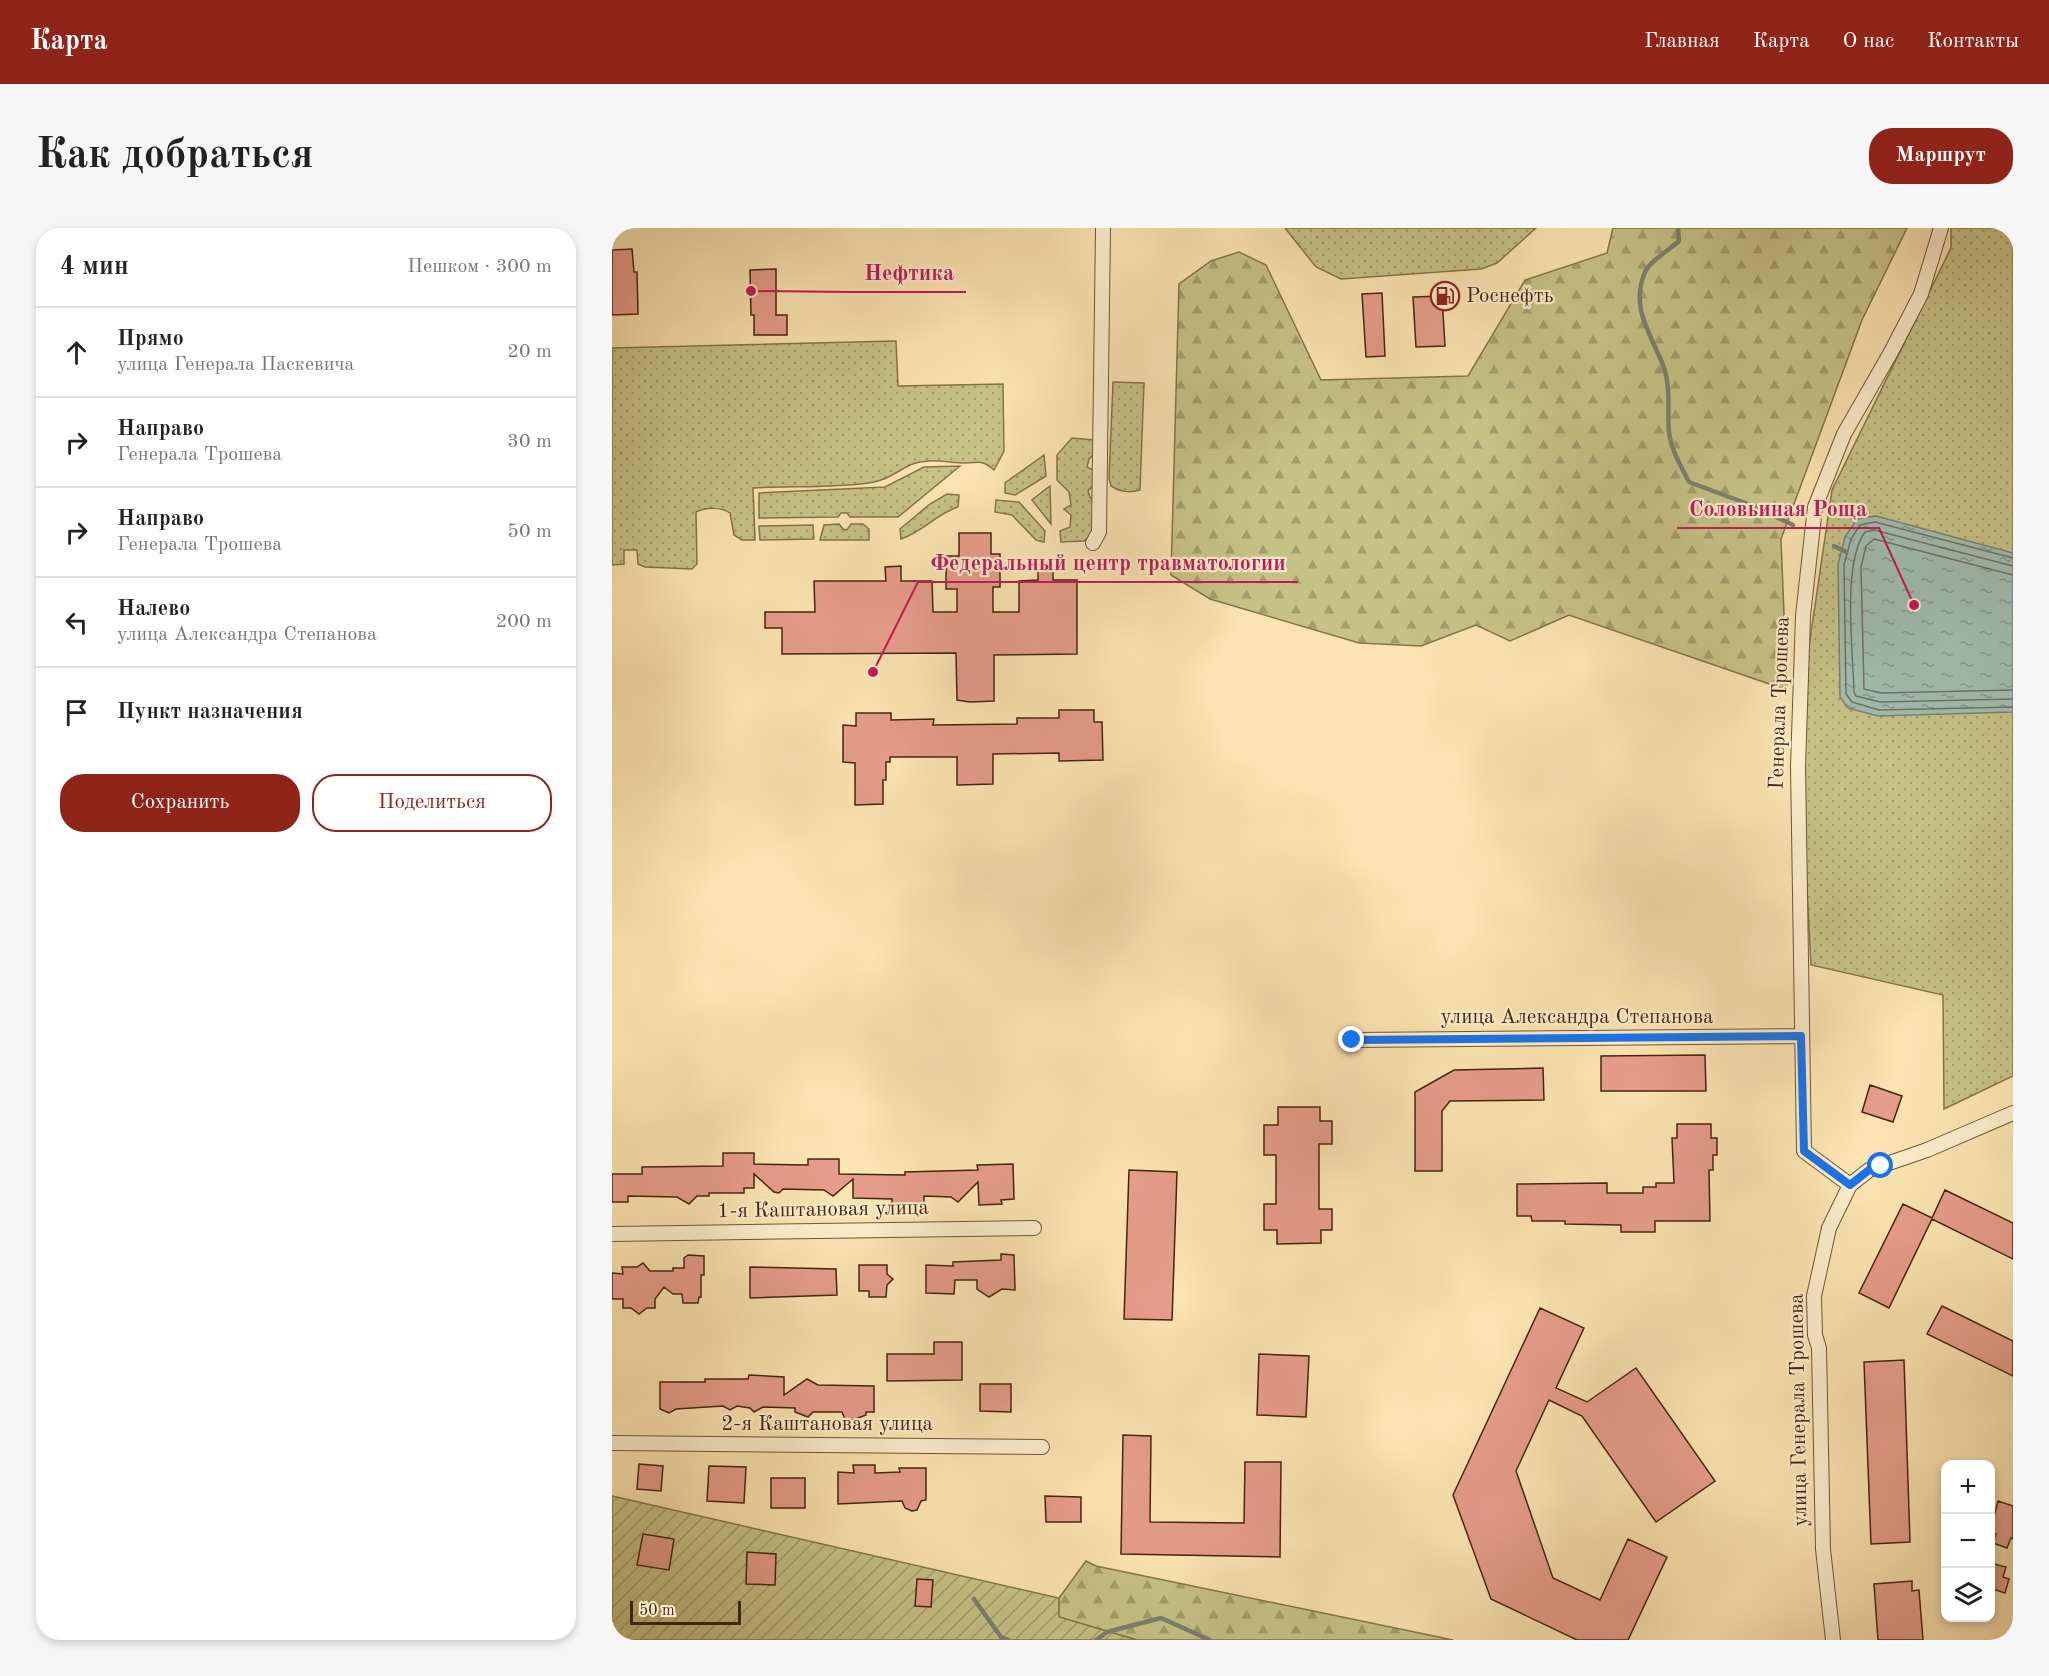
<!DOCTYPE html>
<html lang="ru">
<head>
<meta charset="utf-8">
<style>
	body { margin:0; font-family:"Old Standard TT",serif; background:#f6f6f6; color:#222 }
	.controls { position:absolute; right:18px; bottom:18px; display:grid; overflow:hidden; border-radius:12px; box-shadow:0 3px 9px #0003 }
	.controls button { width:54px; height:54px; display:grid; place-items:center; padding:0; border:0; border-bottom:2px solid #e0e0e0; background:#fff; color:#222; font:30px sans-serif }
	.scale { position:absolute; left:18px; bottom:15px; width:111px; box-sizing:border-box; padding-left:6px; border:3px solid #45240f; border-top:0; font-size:16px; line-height:21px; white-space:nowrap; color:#45240f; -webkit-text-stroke:4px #fcedcc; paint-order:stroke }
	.stop { position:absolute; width:18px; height:18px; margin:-14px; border:4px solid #1a73e8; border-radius:50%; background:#fff }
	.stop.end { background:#1a73e8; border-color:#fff; box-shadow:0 2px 6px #0008 }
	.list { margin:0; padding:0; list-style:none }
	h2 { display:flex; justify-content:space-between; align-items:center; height:78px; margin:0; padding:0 24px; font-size:26px }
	h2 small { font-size:20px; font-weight:400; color:#767676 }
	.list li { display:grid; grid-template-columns:39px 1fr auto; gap:18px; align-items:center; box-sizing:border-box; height:90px; padding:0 24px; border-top:2px solid #e0e0e0 }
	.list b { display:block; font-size:22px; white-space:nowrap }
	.list p { margin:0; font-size:20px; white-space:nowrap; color:#767676 }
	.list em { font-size:20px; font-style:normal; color:#767676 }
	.actions { display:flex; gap:12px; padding:18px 24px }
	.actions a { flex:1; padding:14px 0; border:2px solid #8f2418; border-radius:24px; text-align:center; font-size:21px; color:#8f2418 }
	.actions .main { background:#8f2418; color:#fff }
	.icon { flex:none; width:33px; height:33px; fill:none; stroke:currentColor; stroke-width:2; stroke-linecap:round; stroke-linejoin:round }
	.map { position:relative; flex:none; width:1401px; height:1412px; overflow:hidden; border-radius:24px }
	header { display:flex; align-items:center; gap:36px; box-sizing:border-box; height:84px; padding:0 30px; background:#8f2418; color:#fff }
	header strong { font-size:28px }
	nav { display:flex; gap:33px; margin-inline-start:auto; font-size:21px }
	.intro { display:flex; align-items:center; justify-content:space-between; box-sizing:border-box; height:144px; padding:0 36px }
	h1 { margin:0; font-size:42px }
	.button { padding:15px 27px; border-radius:24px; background:#8f2418; color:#fff; font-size:21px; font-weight:700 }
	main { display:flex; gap:36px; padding:0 36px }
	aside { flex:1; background:#fff; border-radius:24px; box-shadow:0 3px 9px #0003 }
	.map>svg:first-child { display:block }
	.grass { fill:url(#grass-dots); stroke:#86734a; stroke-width:1.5 }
	.forest { fill:url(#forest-firs); stroke:#86734a; stroke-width:1.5 }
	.garden { fill:url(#garden-furrows); stroke:#86734a; stroke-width:1.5 }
	.water { fill:url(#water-ripples); stroke:#7c8071; stroke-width:1.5 }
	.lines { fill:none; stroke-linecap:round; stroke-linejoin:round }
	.shore { stroke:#727160; stroke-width:1.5 }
	.stream { stroke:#7c8071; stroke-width:4.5 }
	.building { fill:#e69c8a; stroke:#45240f; stroke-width:1.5 }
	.minor-casing { stroke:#725438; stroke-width:16 }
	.minor { stroke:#fcedcc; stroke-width:14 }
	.route { stroke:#1a73e8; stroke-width:8 }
	.labels { text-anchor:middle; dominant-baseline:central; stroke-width:4.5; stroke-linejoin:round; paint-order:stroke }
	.poi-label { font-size:21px; fill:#45240f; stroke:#fcedcc; text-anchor:start }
	.street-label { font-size:21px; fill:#45240f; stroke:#fcedcc }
	.leader { fill:none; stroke:#c2185b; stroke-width:2 }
	.callout-dot { fill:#c2185b; stroke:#fcedcc; stroke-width:2 }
	.callout-label { font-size:22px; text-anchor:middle; font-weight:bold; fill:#c2185b; stroke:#fcedcc; stroke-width:4.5; stroke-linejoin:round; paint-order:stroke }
</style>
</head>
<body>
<header>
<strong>Карта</strong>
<nav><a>Главная</a><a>Карта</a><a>О нас</a><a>Контакты</a></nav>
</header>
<div class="intro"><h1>Как добраться</h1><a class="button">Маршрут</a></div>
<main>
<aside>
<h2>4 мин<small>Пешком · 300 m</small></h2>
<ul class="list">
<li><svg class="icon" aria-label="ahead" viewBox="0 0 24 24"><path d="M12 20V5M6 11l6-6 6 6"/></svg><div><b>Прямо</b><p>улица Генерала Паскевича</p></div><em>20 m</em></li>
<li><svg class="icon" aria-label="right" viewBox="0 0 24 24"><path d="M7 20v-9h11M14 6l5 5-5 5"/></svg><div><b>Направо</b><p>Генерала Трошева</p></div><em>30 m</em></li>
<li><svg class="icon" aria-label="right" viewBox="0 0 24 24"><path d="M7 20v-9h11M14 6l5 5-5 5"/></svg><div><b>Направо</b><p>Генерала Трошева</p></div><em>50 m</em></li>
<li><svg class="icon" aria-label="left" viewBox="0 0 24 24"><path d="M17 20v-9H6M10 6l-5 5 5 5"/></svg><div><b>Налево</b><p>улица Александра Степанова</p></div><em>200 m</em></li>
<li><svg class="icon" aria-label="arrive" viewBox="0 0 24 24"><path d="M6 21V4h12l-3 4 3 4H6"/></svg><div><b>Пункт назначения</b></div></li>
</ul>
<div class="actions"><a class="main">Сохранить</a><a>Поделиться</a></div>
</aside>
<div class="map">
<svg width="1401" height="1412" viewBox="0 0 1401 1412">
	<defs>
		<pattern id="grass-dots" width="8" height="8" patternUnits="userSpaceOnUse" patternTransform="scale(1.5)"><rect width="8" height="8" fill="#c6c286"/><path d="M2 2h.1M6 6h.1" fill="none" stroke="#a39d6c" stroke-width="1.8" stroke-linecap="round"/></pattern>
		<pattern id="forest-firs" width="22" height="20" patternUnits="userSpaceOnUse" patternTransform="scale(1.5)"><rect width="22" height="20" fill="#c6c286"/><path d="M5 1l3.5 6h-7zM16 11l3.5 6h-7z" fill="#a39d6c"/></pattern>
		<pattern id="garden-furrows" width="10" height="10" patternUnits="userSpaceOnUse" patternTransform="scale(1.5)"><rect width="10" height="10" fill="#c6c286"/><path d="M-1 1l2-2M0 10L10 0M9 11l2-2" fill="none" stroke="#a39d6c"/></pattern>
		<pattern id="water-ripples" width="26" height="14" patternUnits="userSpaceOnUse" patternTransform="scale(1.5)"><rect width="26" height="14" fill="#a0beb2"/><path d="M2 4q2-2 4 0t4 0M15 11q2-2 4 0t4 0" fill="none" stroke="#849a8f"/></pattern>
	</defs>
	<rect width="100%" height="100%" fill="#fbe4b1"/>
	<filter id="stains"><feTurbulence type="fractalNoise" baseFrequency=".00333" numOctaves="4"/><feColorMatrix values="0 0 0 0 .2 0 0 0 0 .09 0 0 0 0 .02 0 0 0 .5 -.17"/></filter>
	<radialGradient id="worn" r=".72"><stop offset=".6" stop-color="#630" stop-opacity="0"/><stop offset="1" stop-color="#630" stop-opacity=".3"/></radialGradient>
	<path class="grass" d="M 673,0 L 924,0 L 885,35 L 869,41 L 729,51 L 704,39 Z
		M 1339,0 L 1401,0 L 1401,848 L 1332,881 L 1331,767 L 1199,737 L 1186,493 L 1220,262 L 1339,20 Z
		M 284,113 L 286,158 L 391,156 L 392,223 L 382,242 C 370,231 367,235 353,235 C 336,235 315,229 298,237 C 282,245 276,252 257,255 C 219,260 179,258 141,260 L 143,312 L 130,312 L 122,307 L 118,285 C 109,279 94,279 84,284 L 85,336 L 80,341 L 33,339 L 26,336 L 25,322 L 12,322 L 12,336 L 0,337 L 0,120 Z
		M 501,154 L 532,155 L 528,262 C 517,265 509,264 499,258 L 497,250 Z
		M 460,210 L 482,212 L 482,226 L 477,231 L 475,239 L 483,243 L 486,253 L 476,263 L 478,269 L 483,274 L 481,305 L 472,313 L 449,314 L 448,303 L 458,299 L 459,287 L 452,281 L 459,277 L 457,264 L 445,252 L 445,227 Z
		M 432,227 L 434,248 L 403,267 L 393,265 L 393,255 Z
		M 348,238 L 286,289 L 238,289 L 235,285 L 229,285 L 226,289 L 147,290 L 147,265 L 273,259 L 312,239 Z
		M 438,258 L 439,296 L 420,272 Z
		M 335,266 L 347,267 L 346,279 C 324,286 312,303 289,311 L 288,301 L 318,276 Z
		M 384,272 L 407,274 L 433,303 L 432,314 L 424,312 L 400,287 L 383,284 Z
		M 227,296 L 231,301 L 235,302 L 239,296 L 251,296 L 257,301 L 257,312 L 208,312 L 212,297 Z
		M 201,297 L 202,311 L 148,312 L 147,298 Z"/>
	<path class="forest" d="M 1001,0 L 1295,0 L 1250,92 L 1169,311 L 1175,462 L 957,387 L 898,413 L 864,397 L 809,418 L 747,415 L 598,371 L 559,347 L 567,56 L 599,33 L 627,24 L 654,37 L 709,152 L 856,148 L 913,52 L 995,25 Z
		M 474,1333 L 484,1338 L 841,1412 L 525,1412 L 446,1389 L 447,1370 Z"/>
	<path class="garden" d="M 0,1268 L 447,1370 L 447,1389 L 525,1412 L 0,1412 Z"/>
	<path class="water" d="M 1264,288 L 1401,325 L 1401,484 L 1266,488 L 1236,480 L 1228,469 L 1226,336 L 1233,309 L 1245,291 Z"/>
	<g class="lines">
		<path class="shore" d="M 1401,330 L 1263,294 L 1248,297 L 1239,311 L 1232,337 L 1234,466 L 1240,474 L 1267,482 L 1401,479
			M 1401,338 L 1262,302 L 1253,304 C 1230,335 1241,423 1242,464 L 1244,468 L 1268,474 L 1401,471
			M 1401,347 L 1262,311 L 1254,318 L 1249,339 L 1252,461 L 1269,465 L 1401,462"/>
		<path class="stream" d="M 1066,0 L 1067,13 C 1057,22 1038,33 1033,44 C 1017,82 1041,108 1052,140 C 1059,160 1055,183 1057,204 C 1059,222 1069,238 1077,254 L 1144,279 L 1181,297
			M 1222,318 L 1234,324
			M 362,1371 L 389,1409 L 396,1412
			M 484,1412 L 495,1404 L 549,1390 L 598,1412"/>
	</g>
	<path class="building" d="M 20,21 L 22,44 L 25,44 L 26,86 L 0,87 L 0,22 Z
		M 164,41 L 164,87 L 175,87 L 175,107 L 142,107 L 142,87 L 139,87 L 138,42 Z
		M 770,65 L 773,128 L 754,129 L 750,66 Z
		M 830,68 L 833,118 L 804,119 L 801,69 Z
		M 347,305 L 379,305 L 379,326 L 388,326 L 388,359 L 381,359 L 381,384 L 407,384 L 407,353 L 426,352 L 426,337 L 441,337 L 441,352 L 465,352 L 465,426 L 382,427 L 382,473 L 358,474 L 345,472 L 344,425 L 170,426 L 170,400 L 153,400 L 153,384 L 203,384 L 202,353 L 274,353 L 273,339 L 289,338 L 289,353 L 320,353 L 321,384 L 345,384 L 345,361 L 334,361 L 334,328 L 347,328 Z
		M 447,482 L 482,482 L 482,494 L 490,494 L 491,532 L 447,533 L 447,525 L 381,526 L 381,556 L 345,557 L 345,529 L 278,529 L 278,534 L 274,534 L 274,552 L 271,552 L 271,576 L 243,577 L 243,535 L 231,534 L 231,497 L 244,498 L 244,485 L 279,485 L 279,492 L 322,491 L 321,497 L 405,496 L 405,490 L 447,490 Z
		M 1093,827 L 1094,863 L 989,863 L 989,828 Z
		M 931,840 L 932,872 L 838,873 L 830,883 L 830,943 L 803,943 L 803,864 L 842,842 Z
		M 1258,857 L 1290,868 L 1281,894 L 1250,884 Z
		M 666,879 L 708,879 L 708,893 L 720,893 L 720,916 L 707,916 L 707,981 L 720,981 L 720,1002 L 709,1002 L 709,1015 L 665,1016 L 665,1002 L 652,1002 L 652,976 L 664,976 L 664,927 L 652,927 L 652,897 L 666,897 Z
		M 1065,896 L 1099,896 L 1099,910 L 1105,910 L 1105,927 L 1101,927 L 1101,942 L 1097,942 L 1098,993 L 1043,993 L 1043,1004 L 1009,1004 L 1009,997 L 953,996 L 953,993 L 920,993 L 919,988 L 905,988 L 905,956 L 995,955 L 995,965 L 1031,965 L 1031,959 L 1044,959 L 1044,955 L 1062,955 L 1060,910 L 1065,910 Z
		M 111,925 L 142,925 L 142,936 L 196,937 L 196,931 L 227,931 L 227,946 L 293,947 L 293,944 L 366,942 L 365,937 L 401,936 L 402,971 L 389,972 L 390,976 L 367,977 L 366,954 L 346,974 L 339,969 L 312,968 L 312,977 L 297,978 L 297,985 L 280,986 L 280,971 L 241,970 L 241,951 L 221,968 L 212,962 L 171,961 L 167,965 L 162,964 L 142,946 L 142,960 L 132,960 L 132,965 L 97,965 L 97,968 L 85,968 L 77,976 L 65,969 L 16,968 L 16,974 L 0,974 L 0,946 L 30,946 L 30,939 L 111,938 Z
		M 517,942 L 565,944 L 560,1092 L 512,1091 Z
		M 1333,962 L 1401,995 L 1401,1031 L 1320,991 L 1277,1080 L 1247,1065 L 1291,976 L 1320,990 Z
		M 389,1026 L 402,1027 L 403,1062 L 390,1061 L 377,1069 L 365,1061 L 365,1052 L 343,1052 L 342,1066 L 314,1065 L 314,1037 L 341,1038 L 341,1034 L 389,1032 Z
		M 76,1027 L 92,1028 L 92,1047 L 89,1047 L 89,1069 L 87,1069 L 86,1075 L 71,1075 L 70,1066 L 61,1066 L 52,1059 L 43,1071 L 43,1080 L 35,1080 L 27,1086 L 19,1080 L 11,1080 L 11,1071 L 0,1071 L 0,1045 L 11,1046 L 10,1039 L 25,1039 L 31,1035 L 38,1043 L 61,1043 L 61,1040 L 72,1040 L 72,1030 Z
		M 247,1037 L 275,1037 L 275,1046 L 281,1051 L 275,1057 L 274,1069 L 257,1069 L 257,1063 L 247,1063 Z
		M 138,1039 L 224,1041 L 225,1067 L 138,1070 Z
		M 1330,1078 L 1401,1113 L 1401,1148 L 1315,1106 Z
		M 928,1080 L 972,1100 L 944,1160 L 975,1174 L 1024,1140 L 1103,1253 L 1044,1294 L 970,1188 L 937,1172 L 904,1243 L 941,1350 L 988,1372 L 1016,1311 L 1055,1329 L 1016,1412 L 965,1412 L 879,1371 L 841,1267 Z
		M 322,1114 L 350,1114 L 350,1152 L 275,1153 L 275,1126 L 322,1126 Z
		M 647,1126 L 697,1128 L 694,1189 L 645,1187 Z
		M 1292,1132 L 1298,1314 L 1259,1316 L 1252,1134 Z
		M 137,1147 L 172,1149 L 172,1167 L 195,1151 L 206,1157 L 262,1158 L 262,1184 L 254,1184 L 254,1187 L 238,1193 L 233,1191 L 230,1184 L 201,1184 L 196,1189 L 183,1184 L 183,1180 L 151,1179 L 142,1184 L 138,1180 L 125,1178 L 118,1182 L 111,1178 L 64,1181 L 57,1185 L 48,1181 L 48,1154 L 93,1154 L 93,1151 L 136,1151 Z
		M 368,1156 L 399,1156 L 399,1184 L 368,1183 Z
		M 511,1207 L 539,1208 L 538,1294 L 632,1295 L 633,1234 L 669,1234 L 668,1329 L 509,1326 Z
		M 27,1236 L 51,1238 L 49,1263 L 25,1261 Z
		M 241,1237 L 263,1237 L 263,1245 L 288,1244 L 287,1240 L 314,1240 L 314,1272 L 309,1273 L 305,1282 L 300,1283 L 293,1280 L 290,1273 L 226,1276 L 226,1244 L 242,1245 Z
		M 97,1238 L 134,1239 L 132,1275 L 95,1273 Z
		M 159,1250 L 193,1250 L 193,1280 L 159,1280 Z
		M 433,1268 L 469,1269 L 469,1294 L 434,1294 Z
		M 1386,1273 L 1401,1278 L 1401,1311 L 1399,1310 L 1395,1320 L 1381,1315 L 1384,1306 L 1378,1304 Z
		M 31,1306 L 62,1311 L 57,1342 L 25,1337 Z
		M 135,1324 L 164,1326 L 163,1357 L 134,1356 Z
		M 1382,1336 L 1394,1339 L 1391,1349 L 1397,1351 L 1393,1365 L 1378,1360 L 1378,1341 Z
		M 305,1351 L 321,1352 L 319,1379 L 303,1378 Z
		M 1300,1353 L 1300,1363 L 1307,1362 L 1311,1412 L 1266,1412 L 1262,1356 Z"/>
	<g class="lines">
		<g class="minor-casing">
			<path id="minor" d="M 481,315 L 487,304 L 491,0
				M 740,812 L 1189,808
				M 1238,957 L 1192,923 L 1186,538 L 1191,388 L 1203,279 L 1232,206 L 1279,124 L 1309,66 L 1329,0
				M 0,1006 L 422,1000
				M 0,1215 L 430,1219
				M 1221,1412 L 1211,1321 L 1207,1120 L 1203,1107 L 1202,1068 L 1217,1000 L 1238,957 L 1257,942 L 1315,922 L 1401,885"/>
		</g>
		<use href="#minor" class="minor"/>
	</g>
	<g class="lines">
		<path class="route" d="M 740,812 L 1189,808 L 1192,923 L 1238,957 L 1257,942 L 1269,938"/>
	</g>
	<defs>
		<g id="fuel-ring" transform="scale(1.5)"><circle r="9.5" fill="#fcedcc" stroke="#8f2418" stroke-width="1.5"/><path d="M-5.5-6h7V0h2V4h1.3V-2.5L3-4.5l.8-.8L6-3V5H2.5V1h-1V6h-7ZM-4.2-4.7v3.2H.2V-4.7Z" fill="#8f2418"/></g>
	</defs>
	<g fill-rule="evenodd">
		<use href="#fuel-ring" x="833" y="68"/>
	</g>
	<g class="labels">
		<g class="poi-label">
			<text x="854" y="68">Роснефть</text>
		</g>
		<g class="street-label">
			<text transform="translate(1168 475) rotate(-88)">Генерала Трошева</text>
			<text x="965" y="789">улица Александра Степанова</text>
			<text transform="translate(211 982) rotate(-1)">1-я Каштановая улица</text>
			<text transform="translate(1187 1182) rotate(-91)">улица Генерала Трошева</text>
			<text x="215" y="1196">2-я Каштановая улица</text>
		</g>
	</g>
	<path class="leader" d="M139 63L240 64H354M1302 377L1267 300H1065M261 444L306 354H686"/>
	<g class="callout-dot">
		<circle cx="139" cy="63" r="6"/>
		<circle cx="1302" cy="377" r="6"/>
		<circle cx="261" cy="444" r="6"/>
	</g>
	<g class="callout-label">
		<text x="297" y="52">Нефтика</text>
		<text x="1166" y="288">Соловьиная Роща</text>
		<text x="496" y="342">Федеральный центр травматологии</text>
	</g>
	<rect width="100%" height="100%" filter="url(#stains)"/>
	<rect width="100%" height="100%" fill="url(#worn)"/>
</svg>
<div class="controls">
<button>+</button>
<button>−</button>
<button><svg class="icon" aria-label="layers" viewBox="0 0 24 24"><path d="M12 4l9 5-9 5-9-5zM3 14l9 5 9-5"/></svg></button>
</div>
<div class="scale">50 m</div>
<div class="stop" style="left:1269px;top:938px"></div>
<div class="stop end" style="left:740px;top:812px"></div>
</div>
</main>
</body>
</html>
